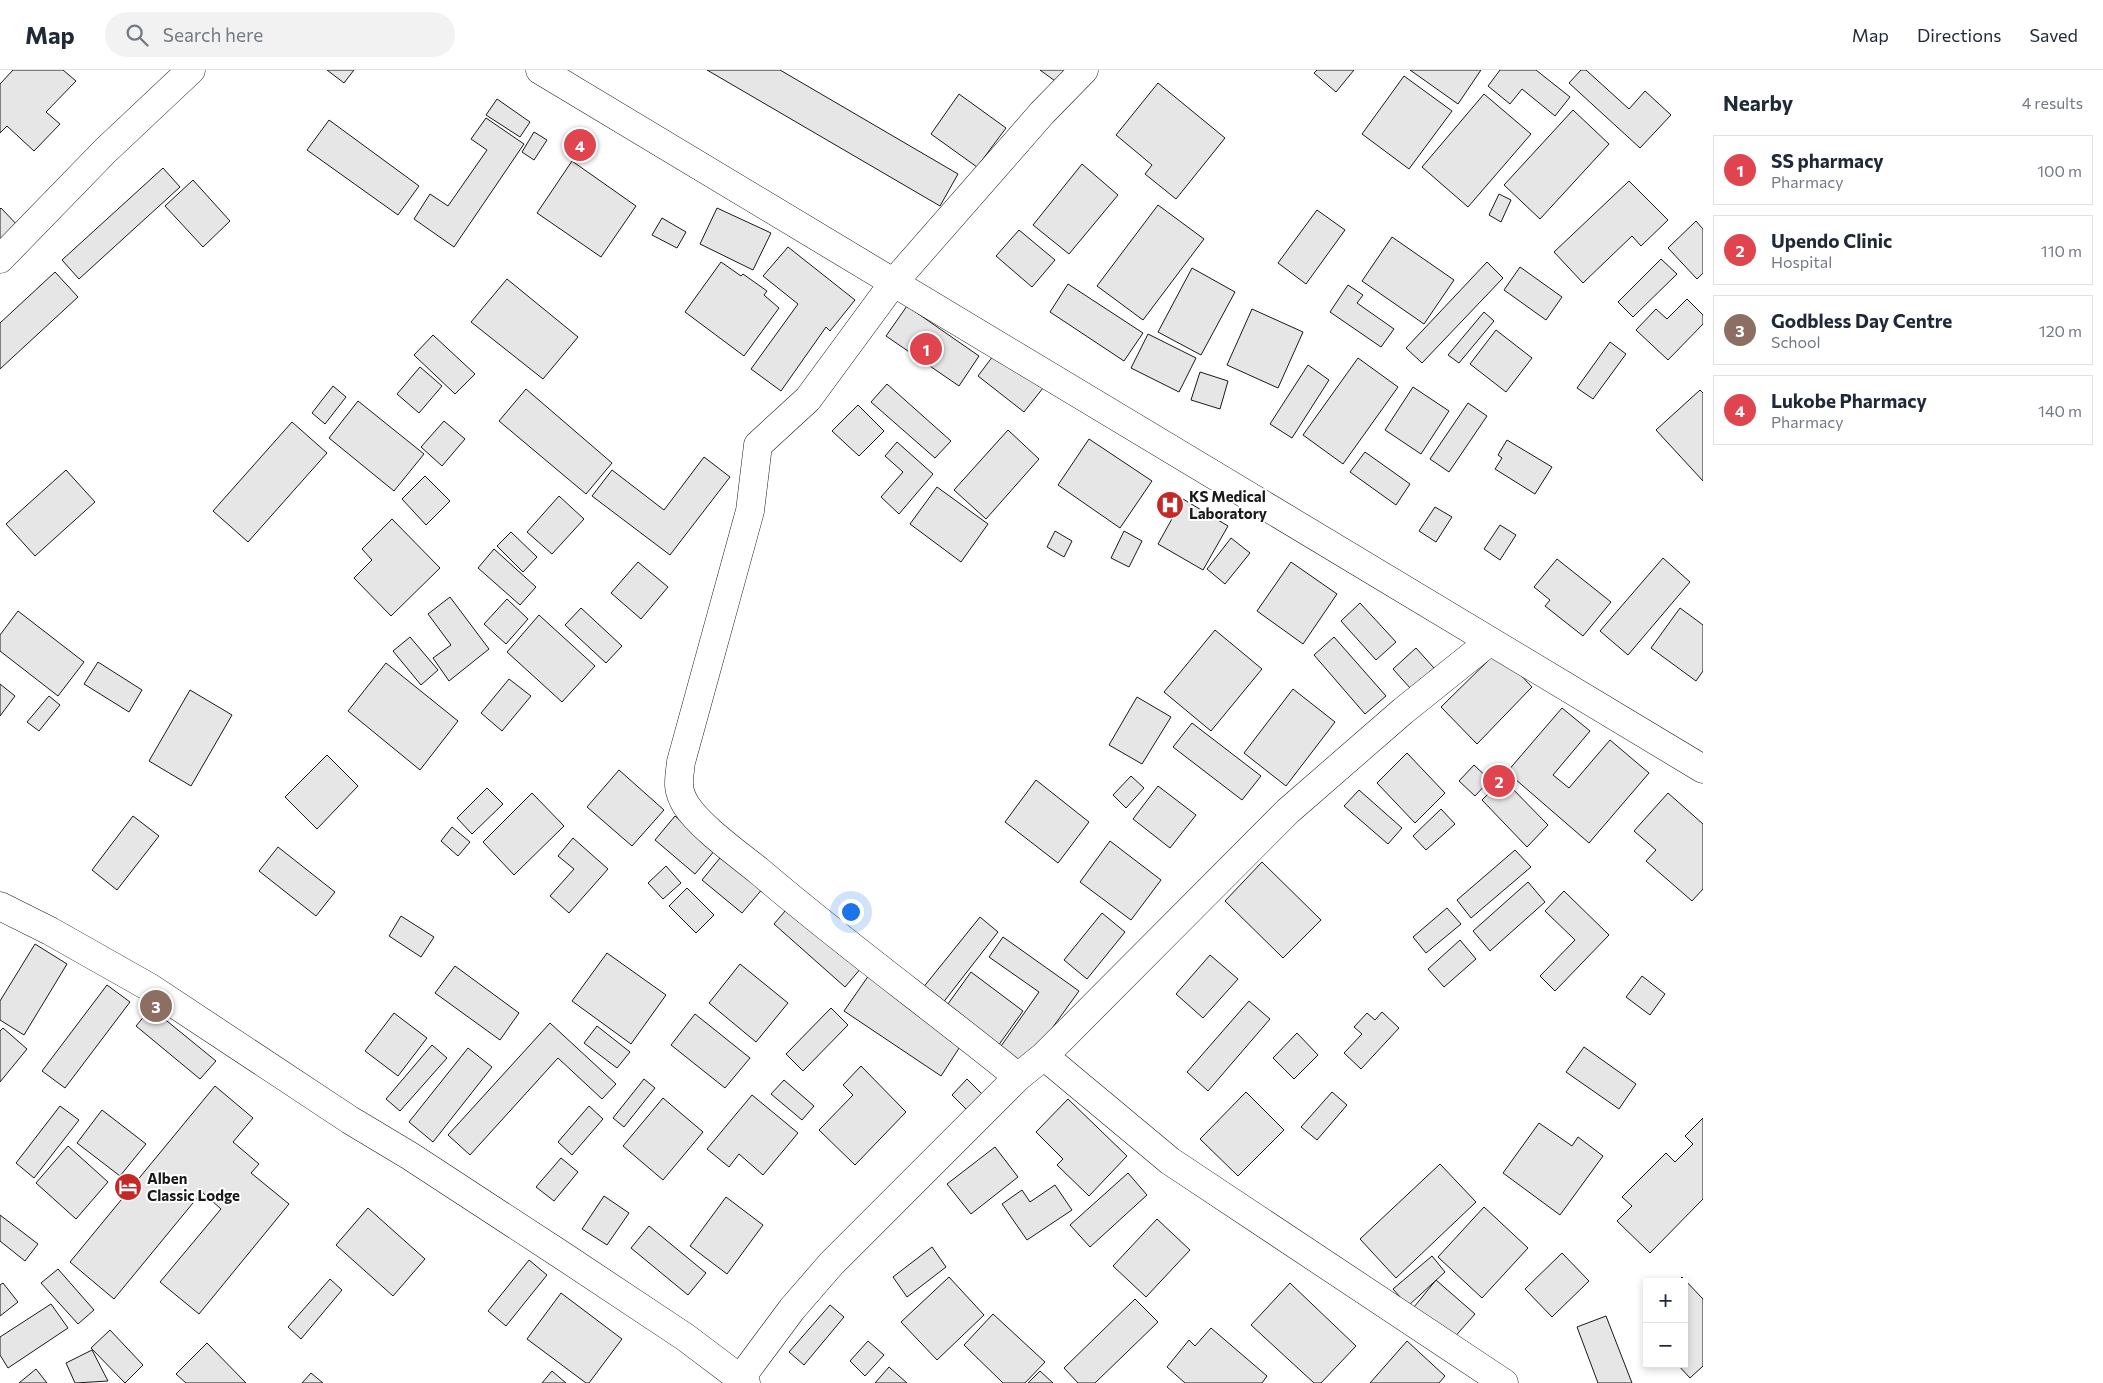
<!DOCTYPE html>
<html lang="en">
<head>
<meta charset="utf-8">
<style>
	body { margin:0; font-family:Commissioner,sans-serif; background:#f2f2f3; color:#1f2937 }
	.controls { position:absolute; right:15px; bottom:15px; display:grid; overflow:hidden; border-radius:0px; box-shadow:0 2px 8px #0003 }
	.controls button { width:45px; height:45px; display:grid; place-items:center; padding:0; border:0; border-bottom:1px solid #e0e1e3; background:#fff; color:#1f2937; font:25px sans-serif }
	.you { position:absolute; left:850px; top:841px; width:18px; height:18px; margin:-12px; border:4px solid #fff; border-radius:50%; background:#1a73e8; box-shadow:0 0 0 8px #1a73e833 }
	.badge { display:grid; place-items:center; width:32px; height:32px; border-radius:50%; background:#111827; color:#fff; font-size:16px; font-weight:700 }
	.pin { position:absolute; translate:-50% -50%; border:2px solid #fff; box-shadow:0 1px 5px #0006 }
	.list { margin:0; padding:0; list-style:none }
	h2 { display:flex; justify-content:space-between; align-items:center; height:65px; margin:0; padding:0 20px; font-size:21px }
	h2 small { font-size:16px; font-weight:400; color:#747a83 }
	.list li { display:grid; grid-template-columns:32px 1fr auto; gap:15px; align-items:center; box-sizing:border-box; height:70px; margin:0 10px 10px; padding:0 10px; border:1px solid #e0e1e3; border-radius:0px }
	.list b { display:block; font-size:19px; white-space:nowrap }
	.list p { margin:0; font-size:16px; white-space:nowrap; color:#747a83 }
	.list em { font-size:16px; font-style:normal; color:#747a83 }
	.icon { flex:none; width:28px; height:28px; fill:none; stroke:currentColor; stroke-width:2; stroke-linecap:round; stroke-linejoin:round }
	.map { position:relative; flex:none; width:1703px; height:1313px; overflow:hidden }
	header { display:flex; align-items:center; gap:30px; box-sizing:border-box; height:70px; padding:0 25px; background:#fff; border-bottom:1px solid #e0e1e3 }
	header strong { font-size:24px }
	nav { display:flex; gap:28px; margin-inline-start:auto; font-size:18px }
	.search { width:350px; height:45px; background:#f2f2f3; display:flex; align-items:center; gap:12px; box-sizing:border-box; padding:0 18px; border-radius:28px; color:#747a83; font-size:19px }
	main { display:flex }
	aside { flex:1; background:#fff }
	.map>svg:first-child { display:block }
	.building { fill:#e6e6e6; stroke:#1a1a1a }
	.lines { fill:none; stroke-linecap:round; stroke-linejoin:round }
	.minor-casing { stroke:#1a1a1a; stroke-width:29 }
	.minor { stroke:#fff; stroke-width:28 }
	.labels { text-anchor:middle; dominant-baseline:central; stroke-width:4; stroke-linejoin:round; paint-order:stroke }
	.poi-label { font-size:15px; font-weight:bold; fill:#1a1a1a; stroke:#fff; text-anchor:start }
</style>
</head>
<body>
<header>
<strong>Map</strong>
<div class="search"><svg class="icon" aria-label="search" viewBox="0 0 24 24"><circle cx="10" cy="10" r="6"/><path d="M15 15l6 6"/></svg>Search here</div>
<nav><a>Map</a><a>Directions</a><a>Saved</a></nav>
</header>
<main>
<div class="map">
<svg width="1703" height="1313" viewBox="0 0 1703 1313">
	<rect width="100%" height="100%" fill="#fff"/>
	<path class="building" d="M 13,0 L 63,0 L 76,11 L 46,42 L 60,54 L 34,81 L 7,56 L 0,63 L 0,14 Z
		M 327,0 L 354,0 L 344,13 Z
		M 707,0 L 780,0 L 958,104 L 940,136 Z
		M 1040,0 L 1074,0 L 1062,16 Z
		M 1317,0 L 1354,0 L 1336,22 L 1314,3 Z
		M 1410,0 L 1481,0 L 1458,34 Z
		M 1500,0 L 1536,0 L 1570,27 L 1555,46 L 1522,19 L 1510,34 L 1488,16 Z
		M 1581,0 L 1586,0 L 1629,39 L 1645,21 L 1671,45 L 1640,78 L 1569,13 Z
		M 1404,6 L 1452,41 L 1409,99 L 1362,64 Z
		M 1158,13 L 1225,68 L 1176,129 L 1145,104 L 1152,95 L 1116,65 Z
		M 959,24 L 1006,58 L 977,97 L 931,64 Z
		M 1484,24 L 1531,64 L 1468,137 L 1422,97 Z
		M 497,29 L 530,52 L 520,67 L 486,45 Z
		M 1573,40 L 1609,74 L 1540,149 L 1504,115 Z
		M 486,48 L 524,74 L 454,177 L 414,149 L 430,124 L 448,136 L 487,80 L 471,69 Z
		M 329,50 L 419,116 L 398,145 L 307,80 Z
		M 534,62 L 547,70 L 534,90 L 522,82 Z
		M 572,91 L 636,136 L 601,187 L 537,143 Z
		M 1082,94 L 1118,125 L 1069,184 L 1033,155 Z
		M 163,98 L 180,117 L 79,209 L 62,190 Z
		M 193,110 L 230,151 L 203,177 L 165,136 Z
		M 1629,111 L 1668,150 L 1641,176 L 1632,166 L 1583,213 L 1554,182 Z
		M 1499,124 L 1511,130 L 1501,152 L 1489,145 Z
		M 1158,135 L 1204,169 L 1143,250 L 1097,216 Z
		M 1,138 L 21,159 L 0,179 L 0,139 Z
		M 717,138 L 771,163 L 753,200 L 700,174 Z
		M 1317,140 L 1345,160 L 1306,214 L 1278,193 Z
		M 662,148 L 686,162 L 677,178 L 652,165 Z
		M 1696,151 L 1703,159 L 1703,203 L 1697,209 L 1668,178 Z
		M 1019,160 L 1055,190 L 1032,217 L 996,186 Z
		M 1392,167 L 1454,210 L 1424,254 L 1362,211 Z
		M 788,177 L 855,230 L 830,261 L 826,257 L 781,321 L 751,299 L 798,234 L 763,206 Z
		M 1661,189 L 1677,204 L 1633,247 L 1618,232 Z
		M 721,192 L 741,206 L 743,204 L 767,221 L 764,225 L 779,238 L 744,286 L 685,242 Z
		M 1487,192 L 1503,208 L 1422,293 L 1406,278 Z
		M 1520,197 L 1562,227 L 1546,250 L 1504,220 Z
		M 1192,198 L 1235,222 L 1201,285 L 1158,262 Z
		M 55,202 L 78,227 L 0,299 L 0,253 Z
		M 507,209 L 578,267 L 543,309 L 471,252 Z
		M 1068,214 L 1143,263 L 1124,291 L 1050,242 Z
		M 1348,215 L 1363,225 L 1357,233 L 1394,259 L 1381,277 L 1330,242 Z
		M 1687,229 L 1703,245 L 1703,254 L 1668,290 L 1636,260 L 1656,239 L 1667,249 Z
		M 907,236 L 979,286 L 959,316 L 886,266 Z
		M 1252,239 L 1303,262 L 1278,318 L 1227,295 Z
		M 1484,242 L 1494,251 L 1459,293 L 1448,285 Z
		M 1496,260 L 1532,288 L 1506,322 L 1470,294 Z
		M 1148,264 L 1196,288 L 1179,322 L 1131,298 Z
		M 433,265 L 475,304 L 455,324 L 414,285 Z
		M 1610,272 L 1626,284 L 1593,329 L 1577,318 Z
		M 996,282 L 1043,318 L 1024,342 L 978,306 Z
		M 1358,288 L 1398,317 L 1343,394 L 1303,365 Z
		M 1308,295 L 1329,310 L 1292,368 L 1270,354 Z
		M 420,297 L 442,316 L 419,343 L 397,324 Z
		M 1200,302 L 1228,311 L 1220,339 L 1191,330 Z
		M 887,314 L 951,371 L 935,388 L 871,332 Z
		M 333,316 L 346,327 L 325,354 L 312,343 Z
		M 1413,317 L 1449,341 L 1421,384 L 1385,360 Z
		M 526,319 L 612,393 L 586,424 L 499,351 Z
		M 1700,320 L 1703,323 L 1703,411 L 1656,360 Z
		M 358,331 L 424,384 L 394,421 L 329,368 Z
		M 1468,333 L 1487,346 L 1449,402 L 1430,389 Z
		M 858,335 L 884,361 L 859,386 L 832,361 Z
		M 444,351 L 465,369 L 442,396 L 421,377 Z
		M 292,352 L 327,383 L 248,472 L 213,441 Z
		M 1008,360 L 1039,389 L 986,449 L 954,420 Z
		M 1089,369 L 1152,411 L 1120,458 L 1058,415 Z
		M 1507,370 L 1552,397 L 1535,424 L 1495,399 L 1502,388 L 1498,385 Z
		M 897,372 L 933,404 L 899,444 L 881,427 L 903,402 L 885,386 Z
		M 1365,382 L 1410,414 L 1396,435 L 1350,402 Z
		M 704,387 L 730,407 L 670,485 L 592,426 L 612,400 L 664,440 Z
		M 66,400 L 95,432 L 35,486 L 6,454 Z
		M 425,406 L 450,431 L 426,455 L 402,429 Z
		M 937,417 L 988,454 L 961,492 L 910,454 Z
		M 559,426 L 584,449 L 552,484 L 527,462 Z
		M 1183,429 L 1228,456 L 1203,500 L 1158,474 Z
		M 1435,437 L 1452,447 L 1436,472 L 1419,461 Z
		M 392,449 L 440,498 L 391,546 L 354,508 L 372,490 L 362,479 Z
		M 1500,455 L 1516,465 L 1500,490 L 1484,479 Z
		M 1055,461 L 1072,471 L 1064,487 L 1047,477 Z
		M 1124,461 L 1142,471 L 1129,497 L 1111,488 Z
		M 511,462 L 537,487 L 523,502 L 497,476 Z
		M 1231,468 L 1250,483 L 1225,514 L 1207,499 Z
		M 494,479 L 536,517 L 520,535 L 478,498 Z
		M 1663,488 L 1690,512 L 1628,585 L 1600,561 Z
		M 1557,489 L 1611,532 L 1583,566 L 1545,536 L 1550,530 L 1534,517 Z
		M 638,492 L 668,517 L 641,549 L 611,523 Z
		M 1291,492 L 1337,524 L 1303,574 L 1257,541 Z
		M 450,527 L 489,579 L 449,611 L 433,588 L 451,575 L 428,544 Z
		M 507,529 L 528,549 L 506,574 L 484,554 Z
		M 1360,533 L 1396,572 L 1376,590 L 1341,551 Z
		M 581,538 L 622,576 L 606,593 L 565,555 Z
		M 1680,538 L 1703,555 L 1703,601 L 1696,611 L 1651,578 Z
		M 18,541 L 84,592 L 58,626 L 0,581 L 0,565 Z
		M 539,545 L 595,596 L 562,632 L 507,582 Z
		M 1215,560 L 1262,599 L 1211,661 L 1164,622 Z
		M 410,567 L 438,600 L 421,615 L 393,581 Z
		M 1334,567 L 1386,626 L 1365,644 L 1314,585 Z
		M 1416,578 L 1434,598 L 1411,619 L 1393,599 Z
		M 1498,581 L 1532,617 L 1477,674 L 1441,637 Z
		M 98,592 L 142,620 L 129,642 L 84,614 Z
		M 386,593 L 458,651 L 420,700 L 348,641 Z
		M 509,609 L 531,626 L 502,661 L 481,643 Z
		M 0,614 L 15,626 L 0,646 Z
		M 1293,619 L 1335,652 L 1286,716 L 1244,683 Z
		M 190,620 L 232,645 L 191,716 L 149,691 Z
		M 49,626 L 60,635 L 39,661 L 27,652 Z
		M 1137,627 L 1171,647 L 1142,694 L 1109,675 Z
		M 1562,638 L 1590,661 L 1553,705 L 1569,718 L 1610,670 L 1649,703 L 1589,773 L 1507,702 Z
		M 1192,653 L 1261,706 L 1242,730 L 1173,677 Z
		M 1407,683 L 1445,723 L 1415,753 L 1377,713 Z
		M 327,685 L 358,716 L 317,759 L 285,727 Z
		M 1474,695 L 1490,710 L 1475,726 L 1459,711 Z
		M 619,700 L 664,740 L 632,776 L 587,737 Z
		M 1131,706 L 1144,718 L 1126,738 L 1113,725 Z
		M 1503,709 L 1548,755 L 1527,777 L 1482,730 Z
		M 1036,710 L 1089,752 L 1058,793 L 1005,752 Z
		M 1158,716 L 1196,745 L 1170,778 L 1133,749 Z
		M 487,718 L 503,734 L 472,764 L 457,748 Z
		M 1359,720 L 1402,758 L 1388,774 L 1344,736 Z
		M 532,723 L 564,756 L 514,805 L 483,772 Z
		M 1668,723 L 1703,754 L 1703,819 L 1692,831 L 1646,791 L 1656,780 L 1634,761 Z
		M 1441,739 L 1455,754 L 1426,780 L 1413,766 Z
		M 133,746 L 159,766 L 117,820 L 92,800 Z
		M 675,746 L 715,780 L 695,804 L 655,770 Z
		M 452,757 L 470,772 L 458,786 L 441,771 Z
		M 573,768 L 608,799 L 569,843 L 550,826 L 574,799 L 558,786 Z
		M 1110,771 L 1161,810 L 1131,850 L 1080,812 Z
		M 278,777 L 335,822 L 316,846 L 259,801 Z
		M 1515,780 L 1531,797 L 1471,848 L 1457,830 Z
		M 724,783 L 764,817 L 742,843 L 702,810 Z
		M 1262,792 L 1321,850 L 1283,888 L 1225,831 Z
		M 666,796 L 681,813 L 663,829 L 648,813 Z
		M 1528,812 L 1545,832 L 1490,881 L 1473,861 Z
		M 687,818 L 714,845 L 696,863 L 669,836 Z
		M 1564,821 L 1609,865 L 1555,921 L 1540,906 L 1575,870 L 1545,841 Z
		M 791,834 L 862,897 L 845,917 L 774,854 Z
		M 1447,838 L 1461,854 L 1426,883 L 1413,867 Z
		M 1102,843 L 1125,862 L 1087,909 L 1064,890 Z
		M 401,846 L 434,867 L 421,887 L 389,866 Z
		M 980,847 L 998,862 L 942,934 L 922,919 Z
		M 1003,867 L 1079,921 L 1024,997 L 999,979 L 1039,922 L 989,887 Z
		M 1460,870 L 1476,889 L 1444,917 L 1428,899 Z
		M 35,874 L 67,894 L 24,965 L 0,950 L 0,931 Z
		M 607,883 L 666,925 L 631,974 L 572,931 Z
		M 1210,885 L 1238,909 L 1203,948 L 1176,924 Z
		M 740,894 L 788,933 L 756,972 L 709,933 Z
		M 455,896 L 519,943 L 500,970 L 435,923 Z
		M 971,902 L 1023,941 L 998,976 L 945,938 Z
		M 869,905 L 965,969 L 941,1006 L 844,941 Z
		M 1642,906 L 1665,924 L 1650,945 L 1626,927 Z
		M 107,915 L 130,932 L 65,1018 L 42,1001 Z
		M 1249,931 L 1270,949 L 1208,1021 L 1187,1002 Z
		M 151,938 L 216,991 L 200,1009 L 136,956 Z
		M 831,938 L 848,955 L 803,1001 L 786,984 Z
		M 1382,942 L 1399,958 L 1361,999 L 1344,983 L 1362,964 L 1354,957 L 1367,943 L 1375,950 Z
		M 394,943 L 427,968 L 398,1006 L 365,981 Z
		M 695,944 L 750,988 L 725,1018 L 671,975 Z
		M 550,953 L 616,1014 L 602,1029 L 558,988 L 470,1085 L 448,1065 Z
		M 597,956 L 630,982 L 617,998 L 584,973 Z
		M 3,958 L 27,979 L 0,1012 L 0,961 Z
		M 1297,963 L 1318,985 L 1294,1009 L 1273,988 Z
		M 432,975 L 447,988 L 400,1041 L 386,1029 Z
		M 1584,977 L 1636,1014 L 1619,1039 L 1566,1002 Z
		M 468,978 L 492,997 L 433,1072 L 409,1052 Z
		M 861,996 L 906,1042 L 855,1095 L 819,1060 L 853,1025 L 843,1015 Z
		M 644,1009 L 655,1018 L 624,1057 L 613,1048 Z
		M 967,1009 L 982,1024 L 967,1040 L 952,1025 Z
		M 784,1010 L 814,1036 L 802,1050 L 771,1024 Z
		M 215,1016 L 253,1048 L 233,1072 L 259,1094 L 251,1103 L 289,1134 L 199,1244 L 160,1212 L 221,1139 L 202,1122 L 114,1229 L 70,1192 Z
		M 1246,1022 L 1284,1060 L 1238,1106 L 1200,1069 Z
		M 1332,1022 L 1347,1035 L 1317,1070 L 1301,1057 Z
		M 752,1025 L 798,1063 L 763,1105 L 739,1084 L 729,1097 L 707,1079 Z
		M 663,1028 L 703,1062 L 663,1110 L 623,1076 Z
		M 1068,1029 L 1127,1086 L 1089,1126 L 1057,1095 L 1063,1089 L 1036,1062 Z
		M 60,1036 L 79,1050 L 34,1108 L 16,1093 Z
		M 589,1036 L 603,1049 L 572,1085 L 558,1072 Z
		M 102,1040 L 146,1074 L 120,1106 L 77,1073 Z
		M 1703,1048 L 1703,1129 L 1650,1183 L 1617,1151 L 1632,1136 L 1622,1127 L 1666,1083 L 1675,1092 L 1693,1074 L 1685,1066 Z
		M 1539,1053 L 1572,1076 L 1578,1067 L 1603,1086 L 1560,1145 L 1503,1103 Z
		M 68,1076 L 108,1112 L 76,1149 L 36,1113 Z
		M 995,1077 L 1018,1107 L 971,1144 L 947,1114 Z
		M 561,1088 L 578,1102 L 554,1131 L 536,1117 Z
		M 1440,1094 L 1476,1132 L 1396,1208 L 1360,1169 Z
		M 1128,1103 L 1147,1125 L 1090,1177 L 1070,1155 Z
		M 1055,1115 L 1072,1140 L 1027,1170 L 1002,1134 L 1022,1120 L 1030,1132 Z
		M 604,1126 L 629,1143 L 607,1175 L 582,1159 Z
		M 726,1127 L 763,1155 L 727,1204 L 690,1176 Z
		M 1484,1137 L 1528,1178 L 1482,1228 L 1438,1187 Z
		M 368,1138 L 425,1189 L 393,1226 L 336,1175 Z
		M 0,1145 L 38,1174 L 25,1191 L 0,1171 Z
		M 1157,1149 L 1190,1180 L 1146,1227 L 1113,1196 Z
		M 649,1156 L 706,1203 L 688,1225 L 631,1178 Z
		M 932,1177 L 946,1197 L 907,1227 L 893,1207 Z
		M 1562,1183 L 1589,1211 L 1552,1247 L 1525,1219 Z
		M 1432,1186 L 1445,1202 L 1408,1236 L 1393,1219 Z
		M 529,1190 L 547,1205 L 506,1256 L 488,1241 Z
		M 58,1199 L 94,1240 L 78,1254 L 41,1213 Z
		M 949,1207 L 984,1245 L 937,1290 L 901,1252 Z
		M 1682,1207 L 1703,1229 L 1703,1296 L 1690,1308 L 1677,1294 L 1684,1294 L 1684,1212 L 1677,1212 Z
		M 330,1209 L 342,1220 L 301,1269 L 288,1257 Z
		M 1436,1210 L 1475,1244 L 1452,1270 L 1414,1237 Z
		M 3,1213 L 18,1232 L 0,1246 L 0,1215 Z
		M 1290,1213 L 1356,1276 L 1321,1313 L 1314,1313 L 1251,1255 Z
		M 561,1223 L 622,1269 L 589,1313 L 586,1313 L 527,1269 Z
		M 1135,1229 L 1158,1252 L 1095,1313 L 1078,1313 L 1064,1298 Z
		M 51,1234 L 68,1258 L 8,1298 L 0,1285 L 0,1267 Z
		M 830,1235 L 844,1247 L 804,1295 L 789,1282 Z
		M 993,1244 L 1045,1292 L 1025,1313 L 1003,1313 L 964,1275 Z
		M 1606,1246 L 1632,1313 L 1598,1313 L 1577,1257 Z
		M 1211,1258 L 1267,1306 L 1262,1313 L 1185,1313 L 1167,1297 L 1189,1270 L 1195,1276 Z
		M 110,1260 L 143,1295 L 125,1313 L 91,1278 Z
		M 868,1271 L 884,1285 L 865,1306 L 850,1291 Z
		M 1407,1271 L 1445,1306 L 1439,1313 L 1370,1313 Z
		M 207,1273 L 246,1313 L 186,1313 L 176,1304 Z
		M 92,1280 L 108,1311 L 75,1313 L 66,1293 Z
		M 889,1297 L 907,1313 L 875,1313 Z
		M 36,1299 L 47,1313 L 19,1313 Z
		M 552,1301 L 566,1313 L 542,1313 Z
		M 1040,1301 L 1053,1313 L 1028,1313 Z
		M 311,1303 L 323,1313 L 302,1313 Z"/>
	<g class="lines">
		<g class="minor-casing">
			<path id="minor" d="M 540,0 L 1703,699
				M 0,189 L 105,81 L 191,0
				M 0,836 L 50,861 L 149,917 L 350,1050 L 410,1086 L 563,1186 L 685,1267 L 746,1313
				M 1044,986 L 1170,1091 L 1504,1313
				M 1018,1007 C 933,938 843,873 759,801 C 738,784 700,757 686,735 C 676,719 679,710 681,692 L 750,441 L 758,375 L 808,329 L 894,212 L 1042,43 L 1084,0
				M 737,1313 L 792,1239 L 831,1194 L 1018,1007 L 1044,986 L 1288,741 L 1403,641 L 1489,572"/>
		</g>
		<use href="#minor" class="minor"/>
	</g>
	<defs>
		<g id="hospital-disc" transform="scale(1.4375)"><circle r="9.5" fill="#c62828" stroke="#fff"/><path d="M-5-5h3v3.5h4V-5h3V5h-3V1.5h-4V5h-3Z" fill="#fff"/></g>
		<g id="hotel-disc" transform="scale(1.4375)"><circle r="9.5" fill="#c62828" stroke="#fff"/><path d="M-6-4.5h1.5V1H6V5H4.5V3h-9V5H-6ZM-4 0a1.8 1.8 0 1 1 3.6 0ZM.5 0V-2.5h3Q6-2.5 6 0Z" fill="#fff"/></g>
	</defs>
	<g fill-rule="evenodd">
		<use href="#hospital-disc" x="1170" y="435"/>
		<use href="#hotel-disc" x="128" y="1117"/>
	</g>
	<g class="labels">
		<g class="poi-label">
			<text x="1189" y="426">KS Medical<tspan x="1189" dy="17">Laboratory</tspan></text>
			<text x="147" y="1108">Alben<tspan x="147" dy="17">Classic Lodge</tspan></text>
		</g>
	</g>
</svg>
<div class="controls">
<button>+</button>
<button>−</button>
</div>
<div class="you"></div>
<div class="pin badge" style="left:926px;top:279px;background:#e0444e">1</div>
<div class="pin badge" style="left:1499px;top:711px;background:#e0444e">2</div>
<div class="pin badge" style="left:156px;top:936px;background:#8d6e63">3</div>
<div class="pin badge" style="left:580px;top:75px;background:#e0444e">4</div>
</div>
<aside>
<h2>Nearby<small>4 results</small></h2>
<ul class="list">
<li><span class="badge" style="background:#e0444e">1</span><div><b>SS pharmacy</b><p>Pharmacy</p></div><em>100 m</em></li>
<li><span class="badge" style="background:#e0444e">2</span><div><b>Upendo Clinic</b><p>Hospital</p></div><em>110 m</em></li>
<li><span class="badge" style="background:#8d6e63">3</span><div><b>Godbless Day Centre</b><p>School</p></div><em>120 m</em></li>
<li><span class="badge" style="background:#e0444e">4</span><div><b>Lukobe Pharmacy</b><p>Pharmacy</p></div><em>140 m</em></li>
</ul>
</aside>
</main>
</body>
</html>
